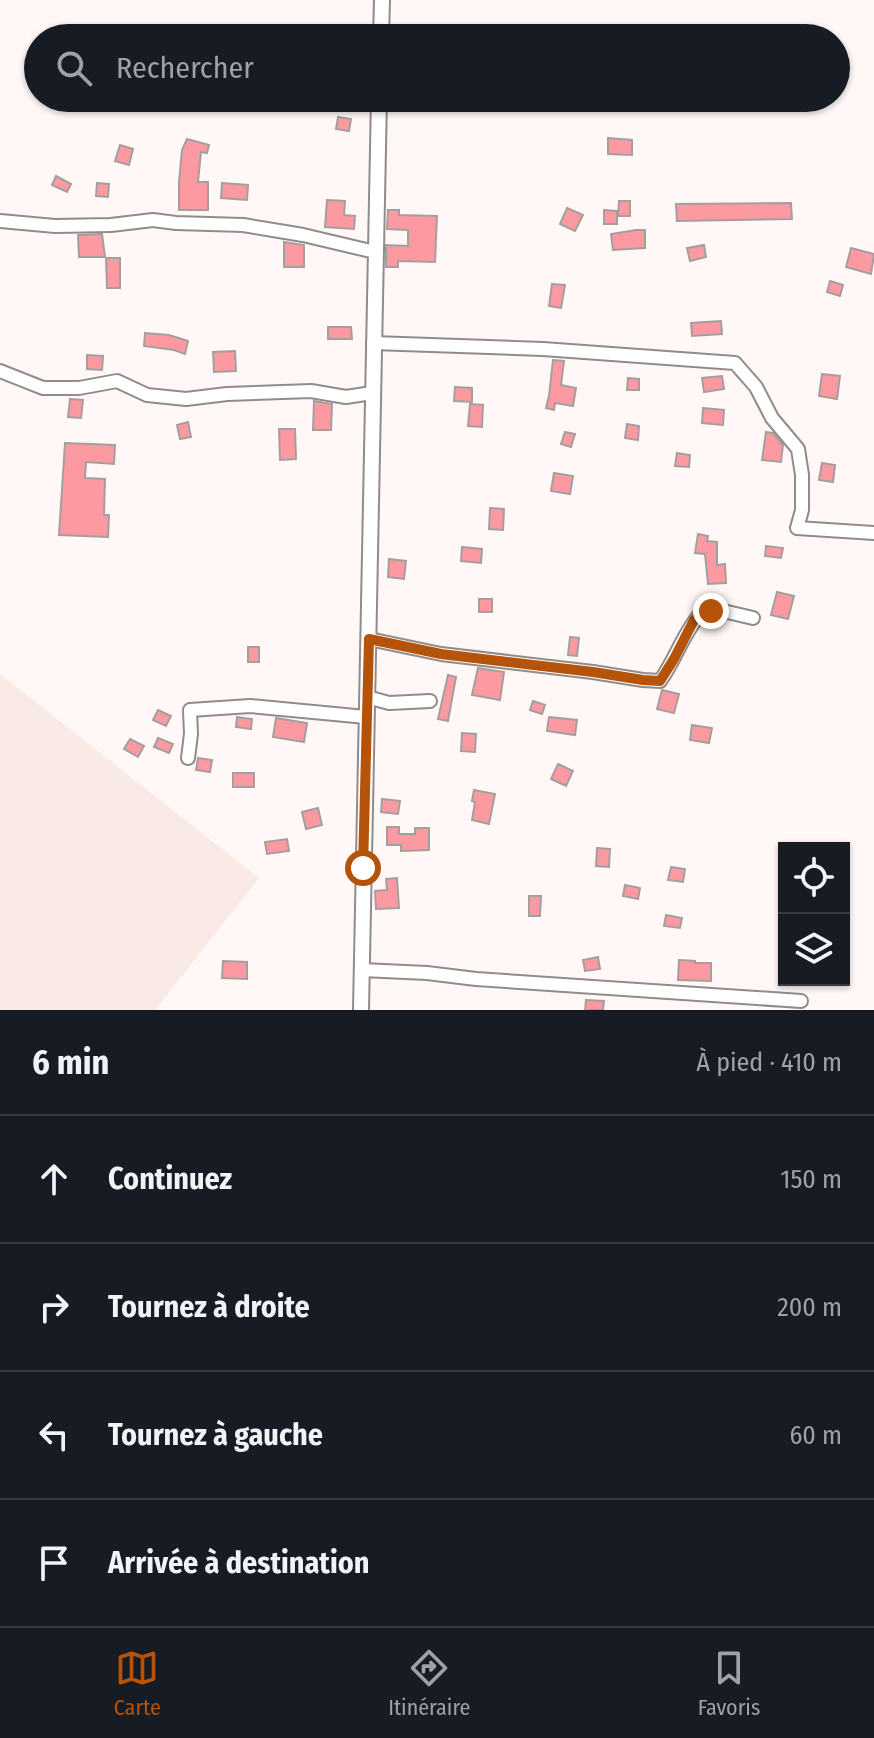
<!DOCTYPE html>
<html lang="fr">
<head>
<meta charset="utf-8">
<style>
	body { margin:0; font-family:"Fira Sans Condensed",sans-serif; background:#20242c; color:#f1f3f6 }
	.controls { position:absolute; right:24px; bottom:24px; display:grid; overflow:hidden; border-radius:0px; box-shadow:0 2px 6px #0004 }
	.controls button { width:72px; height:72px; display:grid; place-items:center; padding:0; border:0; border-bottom:2px solid #363941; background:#171b24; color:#f1f3f6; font:40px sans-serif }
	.stop { position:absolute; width:24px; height:24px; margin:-18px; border:6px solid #b45309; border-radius:50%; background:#fff }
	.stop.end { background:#b45309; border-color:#fff; box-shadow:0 2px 8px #0008 }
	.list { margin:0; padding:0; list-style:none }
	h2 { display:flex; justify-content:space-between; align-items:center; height:104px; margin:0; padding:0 32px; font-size:34px }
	h2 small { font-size:26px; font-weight:400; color:#9ea1a6 }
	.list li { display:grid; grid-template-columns:52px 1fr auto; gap:24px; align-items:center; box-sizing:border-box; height:128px; padding:0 32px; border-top:2px solid #363941 }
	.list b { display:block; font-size:30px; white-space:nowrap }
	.list em { font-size:26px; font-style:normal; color:#9ea1a6 }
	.icon { flex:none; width:44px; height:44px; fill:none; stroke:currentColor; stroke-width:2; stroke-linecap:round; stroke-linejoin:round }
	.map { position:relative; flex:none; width:874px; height:1010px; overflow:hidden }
	.search { position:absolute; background:#171b24; box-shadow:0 2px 6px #0004; left:24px; right:24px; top:24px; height:88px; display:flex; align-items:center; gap:20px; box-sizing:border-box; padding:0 28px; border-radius:44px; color:#9ea1a6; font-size:30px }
	.sheet { height:616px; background:#171b24 }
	nav { display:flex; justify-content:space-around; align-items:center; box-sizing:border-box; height:112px; border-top:2px solid #363941; background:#171b24; font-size:22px; color:#9ea1a6 }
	nav a { display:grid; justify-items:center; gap:4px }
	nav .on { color:#b45309 }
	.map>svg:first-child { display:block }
	.built { fill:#faeae6 }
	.building { fill:#fd99a1; stroke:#a59e9e; stroke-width:2 }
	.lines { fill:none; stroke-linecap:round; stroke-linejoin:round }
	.minor-casing { stroke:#918b89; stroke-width:16 }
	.tertiary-casing { stroke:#918b89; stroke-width:18 }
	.minor { stroke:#fff; stroke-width:12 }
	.tertiary { stroke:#fff; stroke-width:14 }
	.route { stroke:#b45309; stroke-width:10 }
</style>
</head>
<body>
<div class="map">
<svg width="874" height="1010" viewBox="0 0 874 1010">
	<rect width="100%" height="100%" fill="#fff8f6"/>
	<path class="built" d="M 0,674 L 259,878 L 155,1010 L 0,1010 Z"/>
	<path class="building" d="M 338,117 L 351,119 L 349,131 L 336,129 Z
		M 608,138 L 632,140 L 632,155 L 608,154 Z
		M 187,139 L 209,145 L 207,153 L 201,152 L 198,182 L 208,182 L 208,210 L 179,210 L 179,182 L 182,150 Z
		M 120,145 L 133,149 L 129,165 L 115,161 Z
		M 56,176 L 71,184 L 67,192 L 52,185 Z
		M 97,183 L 109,184 L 108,197 L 96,196 Z
		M 222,183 L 248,185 L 247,200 L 221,198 Z
		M 327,200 L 345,201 L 344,215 L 355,216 L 354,229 L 325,227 Z
		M 619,201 L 630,201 L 630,216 L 618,216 Z
		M 791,203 L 792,219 L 677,221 L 676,204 Z
		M 567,208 L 583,215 L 575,231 L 560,224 Z
		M 388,210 L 399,210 L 399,215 L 437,216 L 435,262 L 398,261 L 398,267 L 386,267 L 386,245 L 408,246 L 408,230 L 387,229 Z
		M 604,210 L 617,211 L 617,224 L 604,224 Z
		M 636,230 L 645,230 L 645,248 L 613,250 L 611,234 Z
		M 102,234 L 105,257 L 79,257 L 78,235 Z
		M 284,242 L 304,245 L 304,267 L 284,267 Z
		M 704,245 L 706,257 L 690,261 L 687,248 Z
		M 851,248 L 874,254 L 871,274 L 846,267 Z
		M 106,258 L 120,258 L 120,288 L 107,288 Z
		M 830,281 L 843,285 L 840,296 L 827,292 Z
		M 552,284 L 565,285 L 561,308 L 549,306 Z
		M 721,321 L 722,334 L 692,336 L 691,323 Z
		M 328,327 L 351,327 L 352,339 L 328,339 Z
		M 145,333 L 169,335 L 188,341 L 185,354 L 174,350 L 144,346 Z
		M 235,351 L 236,371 L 214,372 L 213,352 Z
		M 87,355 L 103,356 L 102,370 L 87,369 Z
		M 553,360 L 564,361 L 561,385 L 576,388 L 573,406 L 555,403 L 554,410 L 546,408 L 549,396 Z
		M 822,374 L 840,376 L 837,399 L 819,396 Z
		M 722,376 L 724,389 L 704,392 L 702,378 Z
		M 628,378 L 639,379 L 639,390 L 627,390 Z
		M 455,387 L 472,388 L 472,402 L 454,401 Z
		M 70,399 L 83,400 L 81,418 L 68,417 Z
		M 314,401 L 332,404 L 331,430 L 313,430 Z
		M 470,404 L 483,405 L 482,427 L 468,426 Z
		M 703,408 L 724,410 L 723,425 L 702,423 Z
		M 188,422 L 191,437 L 180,439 L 177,425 Z
		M 627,424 L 639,426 L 638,440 L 625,438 Z
		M 279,429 L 295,429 L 296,459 L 280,460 Z
		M 565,432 L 575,434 L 571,447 L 561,444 Z
		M 766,432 L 773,433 L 783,445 L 781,462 L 762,460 Z
		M 65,443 L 115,445 L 114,464 L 86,462 L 85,478 L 105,479 L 104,515 L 109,515 L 108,537 L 59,535 Z
		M 677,453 L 690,455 L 689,467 L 675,466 Z
		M 822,463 L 835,465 L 833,482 L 819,480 Z
		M 554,473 L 573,476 L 570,494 L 551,491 Z
		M 490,508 L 504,509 L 503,530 L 489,529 Z
		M 698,534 L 708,536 L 707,541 L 717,542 L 717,565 L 725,564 L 726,583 L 708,584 L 705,554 L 695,553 Z
		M 766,546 L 783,548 L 781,558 L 765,556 Z
		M 462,547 L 482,549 L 481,563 L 461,561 Z
		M 389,559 L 406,561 L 404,579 L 388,577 Z
		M 777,592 L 794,596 L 788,619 L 771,615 Z
		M 479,599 L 492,599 L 492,612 L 479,612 Z
		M 570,637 L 579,638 L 577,656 L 568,655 Z
		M 248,647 L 259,647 L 259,662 L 248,662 Z
		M 478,668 L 504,672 L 500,700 L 472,695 Z
		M 448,675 L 456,677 L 448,721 L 438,719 Z
		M 662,690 L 679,694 L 674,713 L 657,709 Z
		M 533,701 L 545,705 L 542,714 L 530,710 Z
		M 158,710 L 171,716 L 166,726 L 153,720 Z
		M 237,717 L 252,719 L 251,729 L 236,727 Z
		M 549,717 L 577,720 L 575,735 L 547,731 Z
		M 276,718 L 307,723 L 304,742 L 273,737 Z
		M 692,725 L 712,728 L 709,743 L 690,740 Z
		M 462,733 L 476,734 L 475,752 L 461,751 Z
		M 158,738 L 173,744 L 169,753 L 154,747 Z
		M 130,739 L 144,746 L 138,757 L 124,749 Z
		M 198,758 L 212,760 L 210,772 L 196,770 Z
		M 558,764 L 573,771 L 566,786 L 551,779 Z
		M 233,773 L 254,773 L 254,787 L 233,787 Z
		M 474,790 L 495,794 L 489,824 L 472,820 L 475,802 L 472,801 Z
		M 382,799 L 400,801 L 398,814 L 381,812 Z
		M 318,808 L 322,825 L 306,829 L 302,812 Z
		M 387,827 L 399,827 L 399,834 L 415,834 L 415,828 L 429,828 L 429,850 L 401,851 L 401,845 L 387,845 Z
		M 287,839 L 289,851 L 267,854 L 265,842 Z
		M 597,848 L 610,849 L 609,867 L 596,866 Z
		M 671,867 L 685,869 L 683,882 L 668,880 Z
		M 397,878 L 399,908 L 376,909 L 375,891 L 387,890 L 386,879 Z
		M 625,885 L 640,888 L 638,899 L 623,896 Z
		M 529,896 L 541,896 L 540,916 L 529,916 Z
		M 666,915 L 682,918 L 680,928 L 664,926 Z
		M 598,957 L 600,969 L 585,971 L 583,960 Z
		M 679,960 L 695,961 L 695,963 L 711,963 L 711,981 L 678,980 Z
		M 223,961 L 247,962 L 247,979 L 222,978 Z
		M 586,1000 L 604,1001 L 603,1010 L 585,1010 Z"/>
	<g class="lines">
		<g class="minor-casing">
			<path id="minor" d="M 0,221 L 55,226 L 111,225 L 153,220 L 176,223 L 243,225 L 303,235 L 375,252
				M 373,343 L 543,349 L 735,363 L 756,387 L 772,418 L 798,449 L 802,475 L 802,510 L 797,528 L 874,533
				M 0,371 L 43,388 L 79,388 L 117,381 L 147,395 L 186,399 L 227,394 L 311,391 L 346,397 L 372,393
				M 369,639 L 441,654 L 593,672 L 643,680 L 660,681 C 676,659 683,633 701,613 L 723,611 L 753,618
				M 367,697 L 389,703 L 430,701
				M 188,758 L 191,734 L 190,710 L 250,706 L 366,717
				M 362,970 L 427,973 L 476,979 L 801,1001"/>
		</g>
		<g class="tertiary-casing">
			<path id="tertiary" d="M 381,38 L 382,0
				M 361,1010 L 379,98"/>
		</g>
		<use href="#minor" class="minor"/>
		<use href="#tertiary" class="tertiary"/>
	</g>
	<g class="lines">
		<path class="route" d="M 363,868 L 369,639 L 441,654 L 593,672 L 643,680 L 660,681 L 674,659 L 694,620 L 701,613 L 711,611"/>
	</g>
</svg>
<div class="controls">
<button><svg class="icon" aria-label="locate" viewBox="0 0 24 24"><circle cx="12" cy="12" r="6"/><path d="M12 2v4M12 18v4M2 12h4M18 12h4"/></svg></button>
<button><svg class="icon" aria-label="layers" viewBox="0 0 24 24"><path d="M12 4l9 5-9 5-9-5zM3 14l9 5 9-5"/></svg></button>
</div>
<div class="stop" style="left:363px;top:868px"></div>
<div class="stop end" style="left:711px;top:611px"></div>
<div class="search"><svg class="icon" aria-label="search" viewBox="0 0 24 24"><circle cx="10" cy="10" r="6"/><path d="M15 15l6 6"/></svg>Rechercher</div>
</div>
<section class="sheet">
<h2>6 min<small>À pied · 410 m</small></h2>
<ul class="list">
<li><svg class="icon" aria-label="ahead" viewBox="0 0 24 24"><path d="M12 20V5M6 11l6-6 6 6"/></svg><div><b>Continuez</b></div><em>150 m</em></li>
<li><svg class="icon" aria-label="right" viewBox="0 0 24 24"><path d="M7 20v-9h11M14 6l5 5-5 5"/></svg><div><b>Tournez à droite</b></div><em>200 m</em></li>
<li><svg class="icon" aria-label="left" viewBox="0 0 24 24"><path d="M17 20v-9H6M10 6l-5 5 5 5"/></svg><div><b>Tournez à gauche</b></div><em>60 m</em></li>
<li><svg class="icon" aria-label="arrive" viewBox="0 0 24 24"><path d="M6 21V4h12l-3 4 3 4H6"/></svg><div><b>Arrivée à destination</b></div></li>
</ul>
</section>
<nav>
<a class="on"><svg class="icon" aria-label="map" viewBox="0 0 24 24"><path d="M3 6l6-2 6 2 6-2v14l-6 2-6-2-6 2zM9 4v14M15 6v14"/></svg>Carte</a>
<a><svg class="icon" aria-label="directions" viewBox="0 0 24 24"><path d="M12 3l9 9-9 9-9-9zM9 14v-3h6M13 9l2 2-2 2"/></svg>Itinéraire</a>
<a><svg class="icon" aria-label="saved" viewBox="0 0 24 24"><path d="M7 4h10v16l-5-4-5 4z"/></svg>Favoris</a>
</nav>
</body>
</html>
